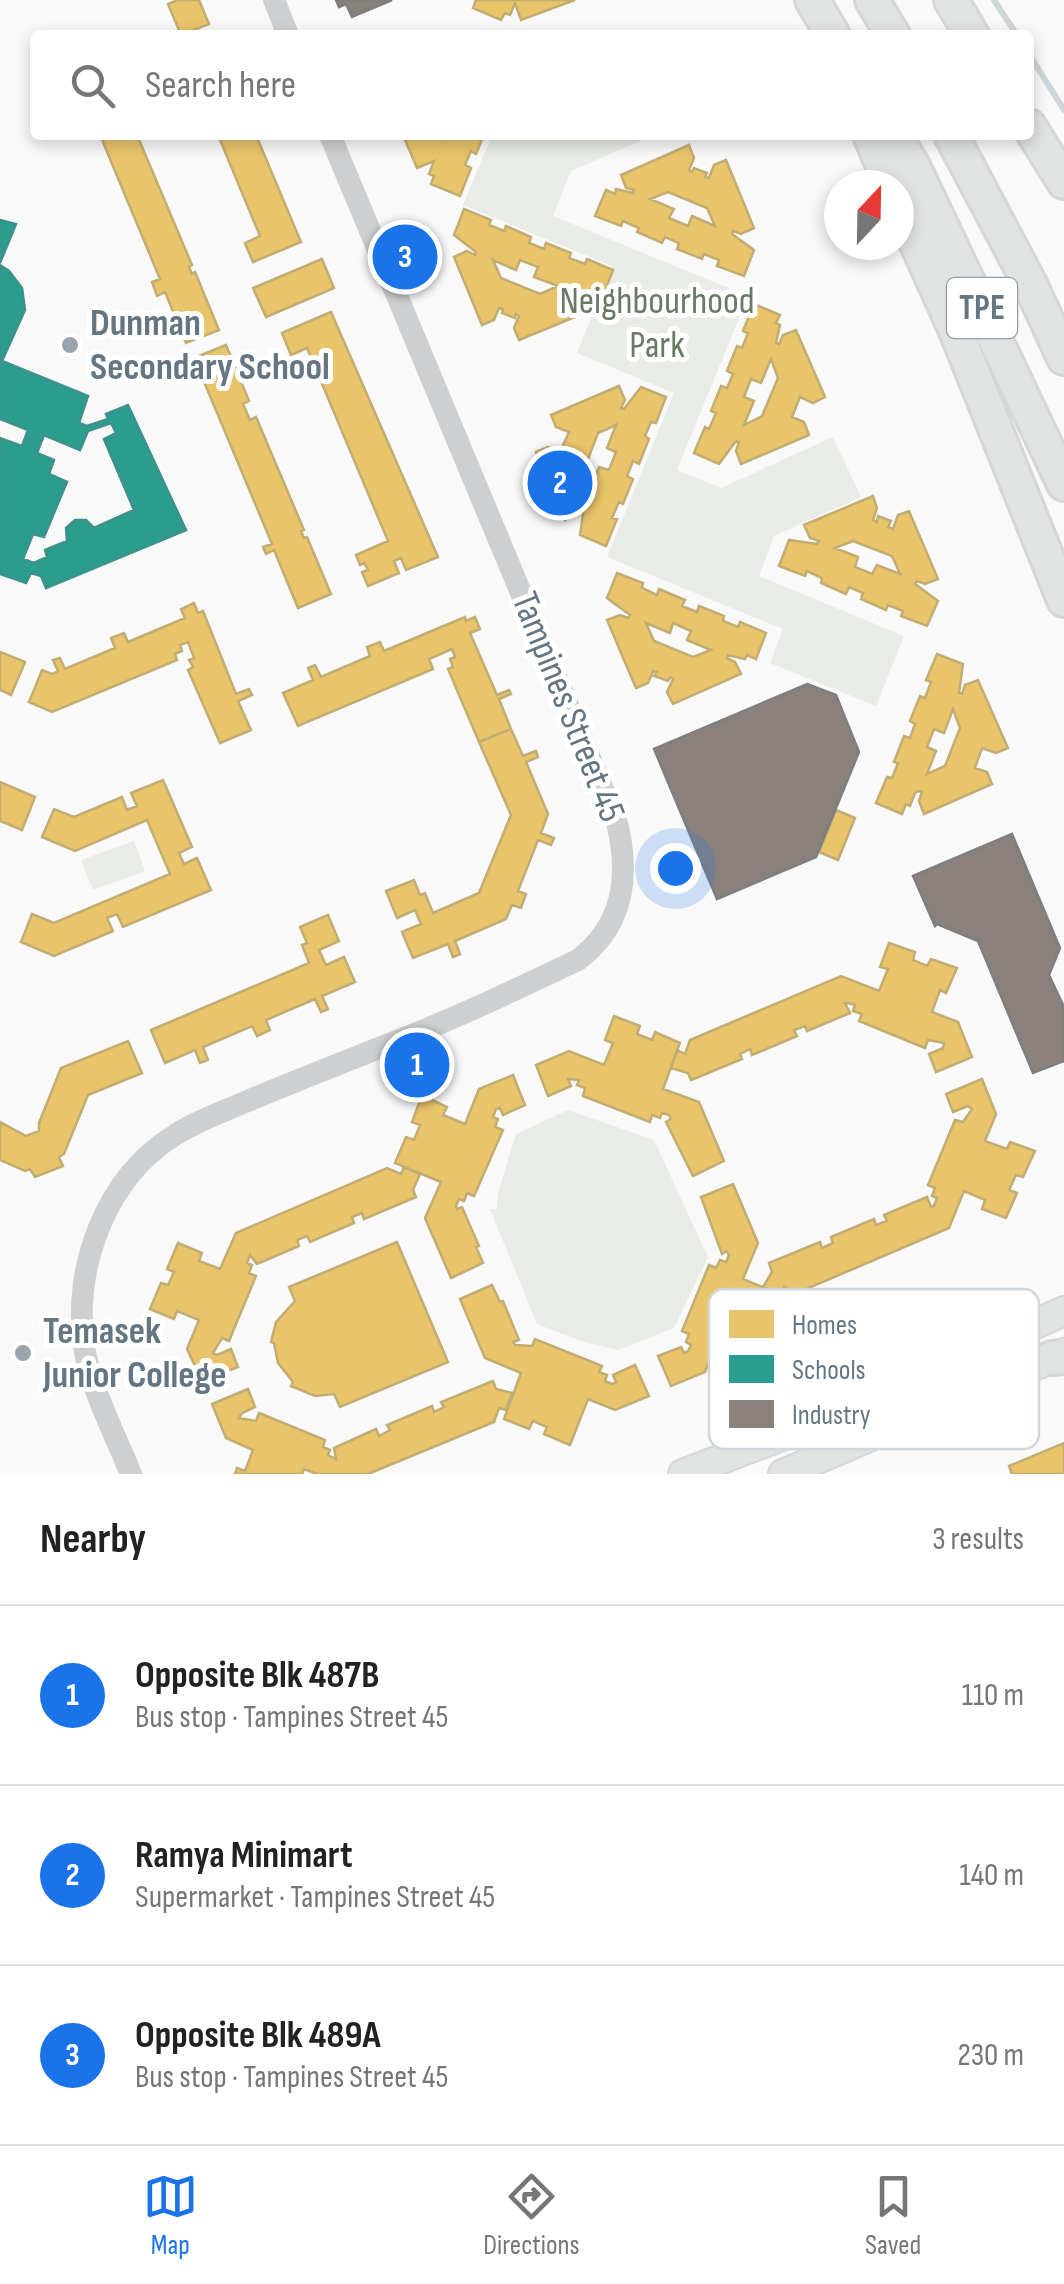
<!DOCTYPE html>
<html lang="en">
<head>
<meta charset="utf-8">
<style>
	body { margin:0; font-family:"Sofia Sans Condensed",sans-serif; background:#f6f6f6; color:#222 }
	.compass { position:absolute; left:824px; top:170px; width:90px; height:90px; border-radius:50%; background:#fff; box-shadow:0 5px 15px #0003; rotate:22deg }
	.you { position:absolute; left:675px; top:868px; width:35px; height:35px; margin:-25px; border:8px solid #fff; border-radius:50%; background:#1a73e8; box-shadow:0 0 0 15px #1a73e833 }
	.badge { display:grid; place-items:center; width:65px; height:65px; border-radius:50%; background:#1a73e8; color:#fff; font-size:32px; font-weight:700 }
	.pin { position:absolute; translate:-50% -50%; border:5px solid #fff; box-shadow:0 2px 10px #0006 }
	.list { margin:0; padding:0; list-style:none }
	h2 { display:flex; justify-content:space-between; align-items:center; height:130px; margin:0; padding:0 40px; font-size:42px }
	h2 small { font-size:32px; font-weight:400; color:#767676 }
	.list li { display:grid; grid-template-columns:65px 1fr auto; gap:30px; align-items:center; box-sizing:border-box; height:180px; padding:0 40px; border-top:2px solid #e0e0e0 }
	.list b { display:block; font-size:38px; white-space:nowrap }
	.list p { margin:0; font-size:32px; white-space:nowrap; color:#767676 }
	.list em { font-size:32px; font-style:normal; color:#767676 }
	.icon { flex:none; width:55px; height:55px; fill:none; stroke:currentColor; stroke-width:2; stroke-linecap:round; stroke-linejoin:round }
	.map { position:relative; flex:none; width:1064px; height:1474px; overflow:hidden }
	.search { position:absolute; background:#fff; box-shadow:0 5px 15px #0003; left:30px; right:30px; top:30px; height:110px; display:flex; align-items:center; gap:25px; box-sizing:border-box; padding:0 35px; border-radius:10px; color:#767676; font-size:38px }
	.sheet { height:670px; background:#fff }
	nav { display:flex; justify-content:space-around; align-items:center; box-sizing:border-box; height:140px; border-top:2px solid #e0e0e0; background:#fff; font-size:28px; color:#767676 }
	nav a { display:grid; justify-items:center; gap:5px }
	nav .on { color:#1a73e8 }
	.map>svg:first-child { display:block }
	.green { fill:#e8ebe6 }
	.homes { fill:#e9c46a; stroke:#c1ad72; stroke-width:2.5; fill-rule:evenodd }
	.schools { fill:#2a9d8f; stroke:#3c918b; stroke-width:2.5; fill-rule:evenodd }
	.industry { fill:#8a817c; stroke:#7f7e7e; stroke-width:2.5 }
	.lines { fill:none; stroke-linecap:round; stroke-linejoin:round }
	.stream { stroke:#ced6d9; stroke-width:6 }
	.major-casing { stroke:#d5d6d7; stroke-width:32 }
	.highway-casing { stroke:#d5d6d6; stroke-width:38 }
	.minor { stroke:#cecfd0; stroke-width:22 }
	.major { stroke:#e1e2e2; stroke-width:28 }
	.highway { stroke:#e1e2e2; stroke-width:32 }
	.poi-dot { fill:#99a4ac; stroke:#fff; stroke-width:4 }
	.labels { text-anchor:middle; dominant-baseline:central; stroke-width:10; stroke-linejoin:round; paint-order:stroke }
	.shield { fill:#fff; stroke:#939fa8; stroke-width:2.5 }
	.shield-label { font-size:35px; font-weight:bold; fill:#657683 }
	.park-label { font-size:38px; fill:#687a64; stroke:#fff }
	.poi-label { font-size:38px; font-weight:bold; fill:#657683; stroke:#fff; text-anchor:start }
	.street-label { font-size:38px; fill:#657683; stroke:#fff }
	.key { fill:#fff; stroke:#d1d6da; stroke-width:2.5 }
	.key-label { font-size:28px; fill:#657683 }
</style>
</head>
<body>
<div class="map">
<svg width="1064" height="1474" viewBox="0 0 1064 1474">
	<rect width="100%" height="100%" fill="#f9f9f9"/>
	<path class="green" d="M 492,135 L 637,135 L 640,141 L 571,171 L 553,216 L 748,296 L 677,470 L 721,488 L 833,437 L 861,497 L 774,536 L 759,576 L 904,636 L 876,706 L 770,663 L 783,629 L 607,557 L 674,393 L 577,353 L 612,266 L 463,205 Z
		M 134,841 L 145,871 L 93,890 L 81,860 Z
		M 568,1110 L 654,1140 L 708,1257 L 674,1328 L 618,1350 L 581,1341 L 537,1324 L 490,1209 L 497,1209 L 498,1193 L 516,1134 Z"/>
	<path class="homes" d="M 178,0 L 199,0 L 209,24 L 181,35 L 168,4 Z
		M 476,0 L 575,0 L 521,20 L 515,3 L 510,15 L 505,13 L 501,20 L 473,8 Z
		M 100,135 L 137,135 L 192,265 L 189,267 L 192,274 L 195,272 L 219,330 L 186,343 L 165,292 L 157,296 L 152,282 L 160,279 Z
		M 218,135 L 256,135 L 301,242 L 253,262 L 245,243 L 260,236 Z
		M 403,135 L 441,135 L 442,138 L 443,135 L 484,135 L 476,154 L 471,151 L 465,165 L 471,168 L 460,196 L 431,184 L 434,176 L 429,174 L 434,161 L 417,168 Z
		M 689,145 L 694,158 L 689,170 L 692,172 L 694,168 L 707,173 L 705,177 L 709,178 L 714,165 L 726,160 L 754,228 L 741,234 L 733,231 L 732,234 L 754,250 L 744,276 L 717,266 L 719,260 L 704,254 L 702,259 L 677,249 L 679,243 L 665,237 L 662,243 L 637,232 L 639,228 L 623,221 L 621,226 L 595,216 L 606,190 L 615,194 L 616,189 L 633,193 L 634,190 L 626,188 L 621,175 ZM 668,192 L 707,208 L 715,226 L 692,216 L 688,226 L 669,218 L 674,209 L 650,199 Z
		M 464,209 L 491,220 L 489,225 L 504,231 L 506,226 L 531,237 L 529,243 L 544,249 L 546,243 L 571,253 L 569,258 L 585,264 L 587,259 L 613,270 L 603,296 L 594,292 L 592,296 L 579,290 L 574,292 L 573,295 L 582,298 L 587,312 L 519,340 L 514,328 L 519,316 L 516,314 L 515,318 L 502,313 L 503,309 L 499,308 L 494,320 L 482,325 L 454,257 L 467,251 L 475,255 L 476,252 L 454,235 ZM 493,260 L 516,270 L 520,260 L 538,267 L 534,277 L 558,286 L 540,294 L 501,278 Z
		M 322,259 L 334,288 L 266,317 L 253,288 Z
		M 754,304 L 780,315 L 776,323 L 780,325 L 776,343 L 779,344 L 783,335 L 796,330 L 825,397 L 813,403 L 800,397 L 792,417 L 804,422 L 809,435 L 741,464 L 736,451 L 739,442 L 736,441 L 719,464 L 694,453 L 705,427 L 709,429 L 716,413 L 711,411 L 721,386 L 727,388 L 733,374 L 727,371 L 737,346 L 742,348 L 748,333 L 743,331 ZM 771,359 L 778,378 L 762,416 L 744,425 L 754,401 L 744,397 L 751,379 L 761,383 Z
		M 331,312 L 438,557 L 406,570 L 401,558 L 394,561 L 399,573 L 368,586 L 362,572 L 368,570 L 364,563 L 360,565 L 356,555 L 388,541 L 307,348 L 291,355 L 282,333 Z
		M 226,345 L 249,401 L 243,404 L 250,420 L 256,417 L 304,530 L 301,531 L 304,538 L 307,537 L 331,594 L 298,608 L 274,550 L 266,554 L 263,547 L 272,544 L 194,358 Z
		M 619,386 L 625,400 L 621,408 L 624,409 L 641,387 L 666,397 L 656,423 L 651,422 L 645,436 L 649,439 L 639,464 L 633,461 L 627,476 L 633,479 L 623,504 L 619,502 L 612,518 L 617,519 L 606,546 L 580,535 L 584,507 L 565,520 L 536,452 L 548,447 L 560,452 L 569,432 L 556,427 L 551,415 ZM 616,425 L 607,448 L 616,452 L 609,470 L 599,467 L 590,490 L 583,472 L 598,433 Z
		M 873,496 L 877,508 L 873,520 L 877,522 L 878,516 L 891,521 L 888,527 L 893,529 L 898,515 L 909,511 L 938,579 L 925,584 L 917,581 L 915,584 L 938,601 L 927,626 L 901,616 L 903,611 L 888,605 L 886,610 L 861,599 L 863,593 L 849,587 L 846,594 L 821,583 L 822,578 L 807,571 L 805,576 L 779,566 L 789,540 L 817,544 L 819,541 L 810,538 L 804,525 ZM 853,541 L 892,556 L 900,574 L 877,565 L 872,574 L 855,567 L 858,557 L 835,548 Z
		M 617,573 L 643,583 L 642,588 L 657,595 L 659,589 L 685,600 L 682,606 L 697,612 L 699,606 L 724,616 L 723,621 L 738,627 L 740,622 L 766,633 L 756,659 L 747,655 L 745,659 L 728,655 L 727,658 L 735,662 L 741,674 L 673,704 L 667,692 L 673,679 L 670,677 L 668,681 L 654,676 L 657,672 L 653,671 L 648,683 L 636,688 L 607,620 L 620,615 L 628,618 L 630,615 L 607,598 ZM 646,623 L 670,633 L 673,623 L 691,631 L 687,640 L 711,650 L 693,657 L 654,641 Z
		M 194,603 L 198,613 L 203,611 L 236,694 L 249,689 L 252,695 L 238,701 L 251,730 L 220,743 L 188,670 L 193,667 L 189,660 L 194,658 L 188,642 L 180,645 L 182,651 L 175,654 L 177,660 L 52,712 L 29,702 L 42,670 L 52,674 L 58,671 L 53,660 L 60,658 L 65,669 L 115,648 L 111,638 L 124,633 L 128,642 L 185,618 L 181,609 Z
		M 465,617 L 466,621 L 475,617 L 480,629 L 470,633 L 497,695 L 509,690 L 511,694 L 499,699 L 511,729 L 479,742 L 448,669 L 453,667 L 450,659 L 455,657 L 452,649 L 429,659 L 433,669 L 298,726 L 283,693 L 313,680 L 308,668 L 315,665 L 321,677 L 370,656 L 367,647 L 380,642 L 384,651 Z
		M 0,652 L 25,662 L 11,695 L 0,690 Z
		M 937,654 L 963,664 L 959,693 L 962,694 L 965,685 L 978,680 L 1008,748 L 996,753 L 982,748 L 975,768 L 987,772 L 992,784 L 924,814 L 919,801 L 922,792 L 919,791 L 915,793 L 910,806 L 906,804 L 902,814 L 876,803 L 887,777 L 892,778 L 898,763 L 894,762 L 904,736 L 910,738 L 915,724 L 910,721 L 920,696 L 925,698 L 931,682 L 926,680 ZM 953,709 L 960,728 L 945,766 L 927,774 L 936,751 L 927,747 L 934,729 L 944,733 Z
		M 511,729 L 523,756 L 536,751 L 538,757 L 526,762 L 548,814 L 541,833 L 554,838 L 551,845 L 538,840 L 518,891 L 526,894 L 521,908 L 512,905 L 506,919 L 455,941 L 460,954 L 453,957 L 448,944 L 413,958 L 402,932 L 421,924 L 415,910 L 397,918 L 386,891 L 414,880 L 420,895 L 425,893 L 433,913 L 479,893 L 511,815 L 479,742 Z
		M 163,780 L 192,847 L 179,853 L 184,864 L 197,858 L 211,890 L 123,927 L 117,914 L 107,918 L 113,931 L 54,956 L 21,942 L 32,914 L 54,923 L 170,874 L 147,820 L 75,851 L 42,837 L 54,809 L 74,817 L 122,797 L 127,810 L 137,806 L 131,793 Z
		M 0,782 L 35,797 L 22,830 L 0,821 Z
		M 836,810 L 855,818 L 838,860 L 819,852 Z
		M 328,915 L 339,941 L 319,950 L 326,965 L 344,957 L 355,982 L 322,996 L 328,1009 L 321,1012 L 315,999 L 266,1020 L 270,1030 L 257,1036 L 252,1026 L 203,1047 L 208,1060 L 200,1063 L 195,1050 L 165,1063 L 151,1030 L 309,963 L 302,945 L 307,943 L 300,927 Z
		M 889,943 L 915,952 L 913,960 L 927,966 L 931,959 L 957,968 L 946,993 L 940,990 L 932,1012 L 958,1022 L 972,1057 L 936,1072 L 929,1054 L 943,1048 L 944,1043 L 928,1040 L 925,1048 L 859,1021 L 862,1014 L 853,1011 L 855,1005 L 848,1003 L 845,1003 L 850,1013 L 807,1031 L 805,1026 L 794,1030 L 797,1036 L 752,1055 L 750,1049 L 740,1054 L 742,1059 L 691,1080 L 688,1073 L 671,1068 L 677,1050 L 685,1054 L 690,1040 L 841,976 L 879,991 L 888,969 L 880,967 Z
		M 614,1016 L 640,1026 L 637,1034 L 652,1040 L 655,1032 L 680,1043 L 663,1089 L 699,1102 L 724,1161 L 693,1176 L 666,1122 L 671,1119 L 669,1115 L 662,1113 L 660,1118 L 652,1115 L 650,1122 L 583,1096 L 585,1088 L 577,1085 L 579,1080 L 568,1079 L 571,1086 L 548,1096 L 536,1065 L 569,1051 L 604,1065 L 613,1043 L 605,1040 Z
		M 128,1041 L 142,1073 L 88,1095 L 64,1154 L 59,1157 L 63,1166 L 35,1177 L 30,1169 L 25,1171 L 0,1160 L 0,1122 L 26,1136 L 39,1131 L 39,1123 L 61,1068 Z
		M 513,1075 L 525,1105 L 503,1115 L 500,1108 L 496,1109 L 493,1117 L 498,1119 L 495,1127 L 503,1130 L 474,1196 L 467,1193 L 464,1201 L 459,1199 L 456,1206 L 457,1209 L 462,1207 L 479,1246 L 476,1247 L 483,1263 L 451,1278 L 425,1218 L 441,1182 L 395,1163 L 406,1137 L 414,1140 L 420,1125 L 412,1122 L 422,1095 L 447,1107 L 443,1115 L 465,1124 L 479,1089 Z
		M 982,1079 L 996,1114 L 985,1141 L 1007,1149 L 1010,1142 L 1035,1151 L 1023,1177 L 1016,1175 L 1009,1190 L 1017,1193 L 1006,1218 L 982,1209 L 985,1200 L 964,1191 L 949,1228 L 797,1293 L 784,1287 L 780,1295 L 763,1287 L 772,1272 L 769,1263 L 820,1242 L 822,1248 L 833,1243 L 831,1237 L 874,1219 L 876,1225 L 887,1221 L 884,1215 L 927,1197 L 931,1207 L 934,1206 L 937,1198 L 932,1196 L 935,1188 L 928,1185 L 955,1120 L 963,1122 L 972,1109 L 968,1106 L 953,1112 L 946,1094 Z
		M 404,1167 L 420,1174 L 413,1190 L 416,1197 L 364,1219 L 362,1213 L 352,1217 L 354,1223 L 310,1242 L 307,1236 L 297,1240 L 299,1246 L 257,1264 L 250,1255 L 247,1263 L 252,1265 L 249,1273 L 256,1276 L 229,1341 L 222,1338 L 213,1353 L 217,1355 L 231,1349 L 238,1367 L 202,1381 L 187,1349 L 199,1320 L 177,1311 L 174,1319 L 150,1309 L 161,1283 L 168,1285 L 174,1272 L 167,1269 L 178,1243 L 202,1253 L 199,1261 L 220,1269 L 236,1233 L 387,1168 L 401,1174 Z
		M 733,1184 L 758,1243 L 743,1279 L 789,1298 L 778,1324 L 770,1320 L 764,1335 L 772,1338 L 761,1365 L 716,1345 L 705,1372 L 671,1386 L 658,1356 L 681,1347 L 684,1353 L 688,1351 L 691,1345 L 686,1342 L 689,1334 L 682,1331 L 709,1265 L 716,1268 L 720,1260 L 726,1262 L 729,1255 L 726,1251 L 722,1254 L 701,1197 Z
		M 397,1242 L 448,1362 L 340,1407 L 334,1394 L 315,1396 L 291,1386 L 293,1382 L 278,1363 L 274,1343 L 271,1342 L 276,1322 L 295,1301 L 289,1287 Z
		M 492,1285 L 500,1302 L 503,1301 L 519,1340 L 513,1342 L 515,1345 L 532,1346 L 535,1339 L 602,1366 L 599,1372 L 607,1375 L 605,1381 L 612,1384 L 616,1382 L 613,1375 L 635,1365 L 649,1396 L 615,1410 L 588,1399 L 570,1445 L 544,1434 L 547,1427 L 533,1421 L 529,1429 L 504,1419 L 521,1373 L 485,1358 L 460,1299 Z
		M 493,1381 L 496,1389 L 512,1393 L 506,1410 L 499,1408 L 494,1422 L 368,1474 L 317,1474 L 304,1469 L 302,1474 L 235,1474 L 237,1468 L 245,1471 L 253,1450 L 226,1438 L 212,1404 L 248,1389 L 255,1407 L 242,1413 L 239,1418 L 256,1421 L 259,1413 L 325,1440 L 323,1447 L 330,1450 L 328,1455 L 336,1459 L 334,1448 L 376,1429 L 379,1436 L 390,1430 L 387,1425 L 432,1406 L 434,1412 L 444,1407 L 441,1402 Z
		M 1064,1443 L 1064,1474 L 1012,1474 L 1009,1466 Z"/>
	<path class="schools" d="M 0,220 L 16,224 L 0,263 Z
		M 0,265 L 9,271 L 22,288 L 25,310 L 2,361 L 88,396 L 79,423 L 87,426 L 108,419 L 106,414 L 128,405 L 186,530 L 46,588 L 41,576 L 31,573 L 26,583 L 0,574 L 0,438 L 22,446 L 28,430 L 0,419 ZM 111,423 L 116,433 L 104,439 L 134,510 L 94,528 L 86,520 L 75,520 L 66,528 L 67,541 L 45,550 L 47,557 L 34,563 L 23,559 L 33,534 L 44,537 L 67,482 L 49,474 L 54,460 L 37,453 L 44,435 L 80,450 L 88,431 Z"/>
	<path class="industry" d="M 336,0 L 392,0 L 352,17 L 346,4 L 339,7 Z
		M 807,684 L 836,695 L 859,752 L 816,857 L 717,899 L 654,749 Z
		M 1012,834 L 1060,948 L 1049,975 L 1064,1007 L 1064,1061 L 1033,1073 L 978,941 L 937,924 L 935,926 L 913,876 Z"/>
	<g class="lines">
		<path class="stream" d="M 994,0 L 1017,35
			M 1029,54 L 1064,110"/>
		<g class="major-casing">
			<path id="major" d="M 683,1474 L 828,1418 L 1064,1311
				M 783,1474 L 1064,1353"/>
		</g>
		<g class="highway-casing">
			<path id="highway" d="M 812,0 L 833,35
				M 872,0 L 893,35
				M 951,0 L 972,35
				M 1029,126 L 1064,182
				M 870,135 L 891,185
				M 894,135 L 913,166 L 1064,484
				M 951,135 L 1030,284 L 1064,358
				M 899,204 L 956,331 L 1064,600
				M 1052,1358 L 1064,1357"/>
		</g>
		<path class="minor" d="M 274,0 L 288,35
			M 131,1474 C 116,1437 89,1384 84,1346 C 73,1268 105,1178 175,1135 C 196,1121 220,1113 243,1103 C 290,1083 337,1065 384,1046 C 450,1021 515,990 578,960 C 624,925 630,876 617,823 L 330,135"/>
		<use href="#major" class="major"/>
		<use href="#highway" class="highway"/>
	</g>
	<g class="poi-dot">
		<circle cx="70" cy="345" r="10"/>
		<circle cx="23" cy="1353" r="10"/>
	</g>
	<g class="labels">
		<rect class="shield" x="947" y="278" width="70" height="60" rx="8"/>
		<g class="shield-label">
			<text x="982" y="308">TPE</text>
		</g>
		<g class="park-label">
			<text x="657" y="301">Neighbourhood<tspan x="657" dy="44">Park</tspan></text>
		</g>
		<g class="poi-label">
			<text x="90" y="323">Dunman<tspan x="90" dy="44">Secondary School</tspan></text>
			<text x="43" y="1331">Temasek<tspan x="43" dy="44">Junior College</tspan></text>
		</g>
		<g class="street-label">
			<text transform="translate(568 707) rotate(68)">Tampines Street 45</text>
		</g>
	</g>
	<rect x="709" y="1289" width="330" height="160" rx="15" class="key"/>
	<rect x="729" y="1310" width="45" height="28" fill="#e9c46a"/>
	<rect x="729" y="1355" width="45" height="28" fill="#2a9d8f"/>
	<rect x="729" y="1400" width="45" height="28" fill="#8a817c"/>
	<g class="key-label">
		<text x="792" y="1334">Homes</text>
		<text x="792" y="1379">Schools</text>
		<text x="792" y="1424">Industry</text>
	</g>
</svg>
<svg class="compass" viewBox="-18 -18 36 36"><path d="M0-13l5 13h-10z" fill="#e53935"/><path d="M0 13l5-13h-10z" fill="#767676"/></svg>
<div class="you"></div>
<div class="pin badge" style="left:417px;top:1065px">1</div>
<div class="pin badge" style="left:560px;top:483px">2</div>
<div class="pin badge" style="left:405px;top:257px">3</div>
<div class="search"><svg class="icon" aria-label="search" viewBox="0 0 24 24"><circle cx="10" cy="10" r="6"/><path d="M15 15l6 6"/></svg>Search here</div>
</div>
<section class="sheet">
<h2>Nearby<small>3 results</small></h2>
<ul class="list">
<li><span class="badge">1</span><div><b>Opposite Blk 487B</b><p>Bus stop · Tampines Street 45</p></div><em>110 m</em></li>
<li><span class="badge">2</span><div><b>Ramya Minimart</b><p>Supermarket · Tampines Street 45</p></div><em>140 m</em></li>
<li><span class="badge">3</span><div><b>Opposite Blk 489A</b><p>Bus stop · Tampines Street 45</p></div><em>230 m</em></li>
</ul>
</section>
<nav>
<a class="on"><svg class="icon" aria-label="map" viewBox="0 0 24 24"><path d="M3 6l6-2 6 2 6-2v14l-6 2-6-2-6 2zM9 4v14M15 6v14"/></svg>Map</a>
<a><svg class="icon" aria-label="directions" viewBox="0 0 24 24"><path d="M12 3l9 9-9 9-9-9zM9 14v-3h6M13 9l2 2-2 2"/></svg>Directions</a>
<a><svg class="icon" aria-label="saved" viewBox="0 0 24 24"><path d="M7 4h10v16l-5-4-5 4z"/></svg>Saved</a>
</nav>
</body>
</html>
